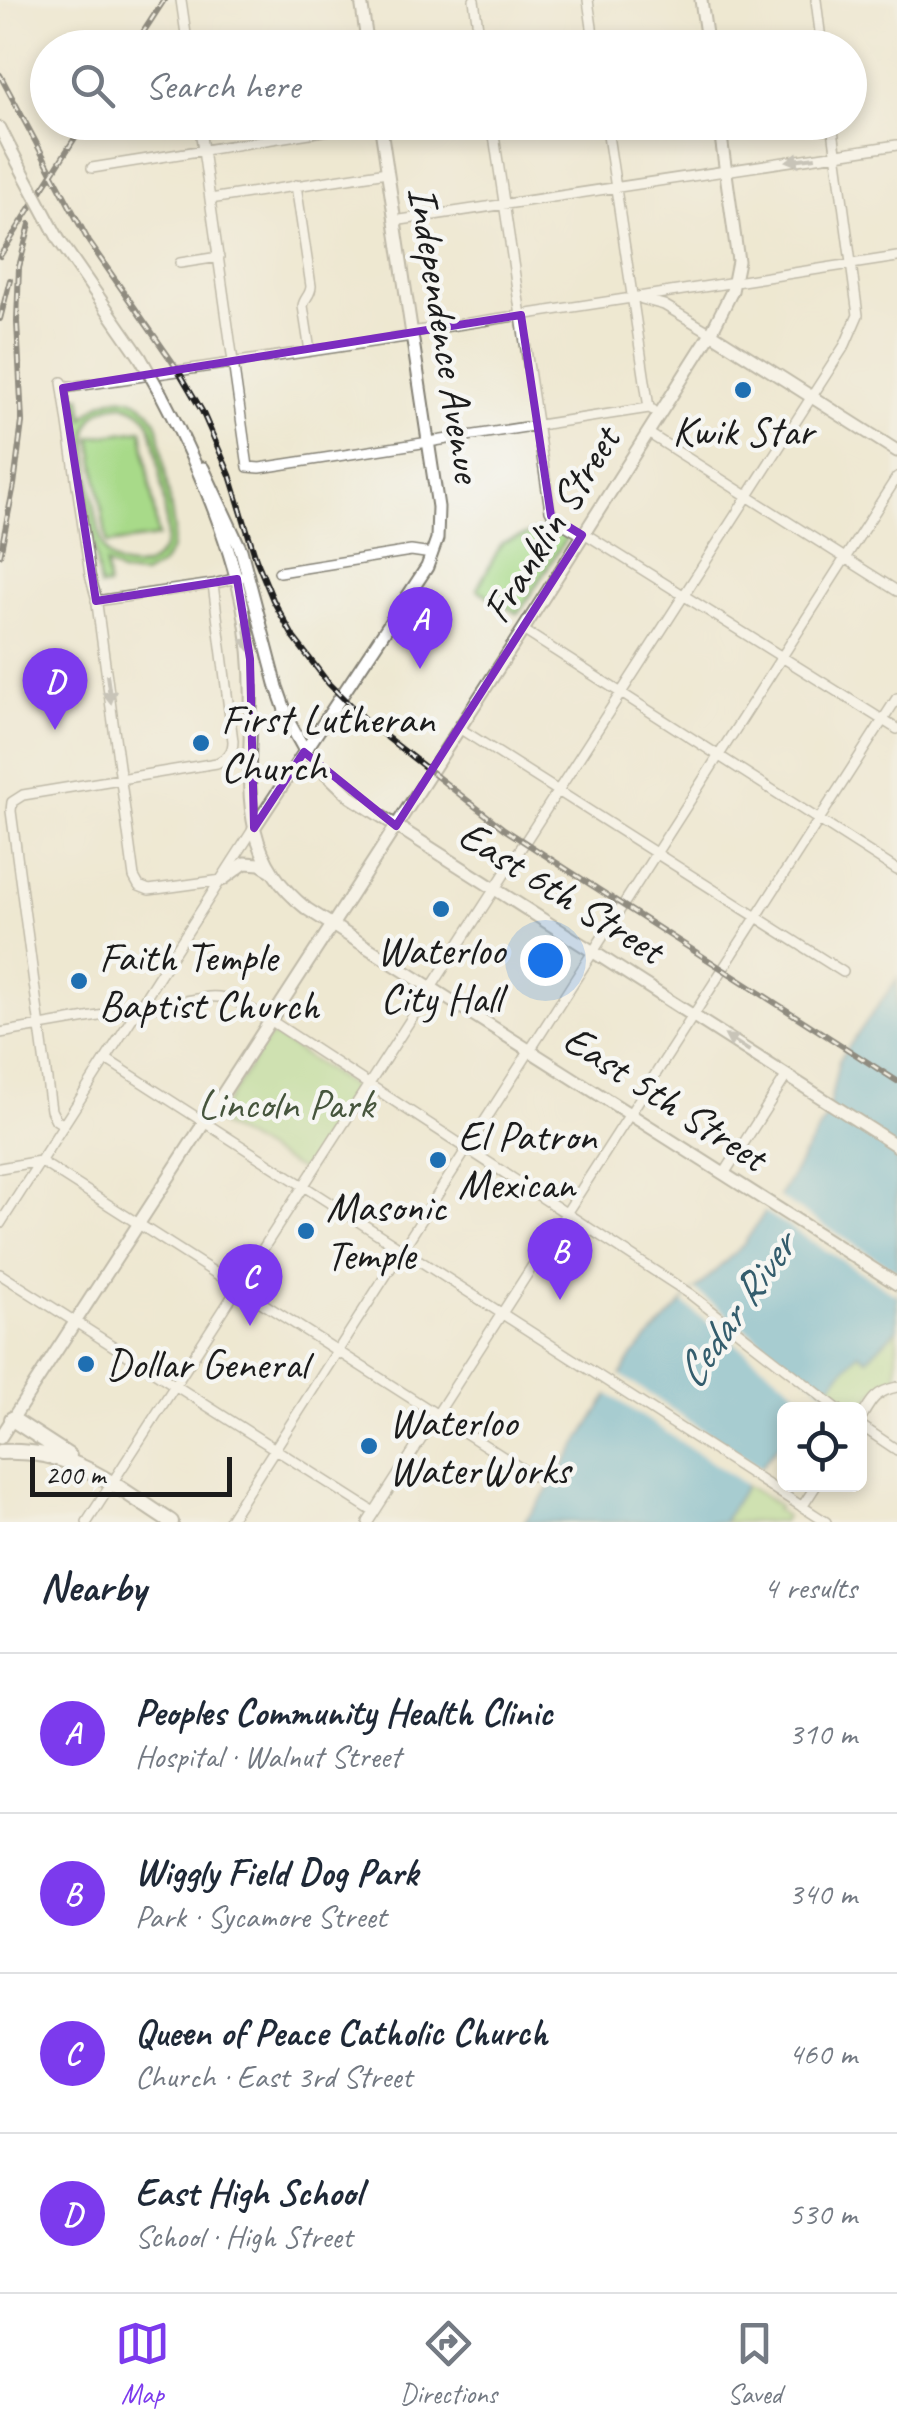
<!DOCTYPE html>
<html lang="en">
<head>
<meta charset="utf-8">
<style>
	body { margin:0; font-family:Caveat,sans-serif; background:#f2f2f3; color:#1f2937 }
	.controls { position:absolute; right:30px; bottom:30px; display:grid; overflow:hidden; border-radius:15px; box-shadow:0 5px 15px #0003 }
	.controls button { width:90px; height:90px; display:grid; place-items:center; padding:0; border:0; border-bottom:2px solid #e0e1e3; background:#fff; color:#1f2937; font:50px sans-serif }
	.scale { position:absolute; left:30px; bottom:25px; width:202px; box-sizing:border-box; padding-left:10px; border:5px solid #1c1c1c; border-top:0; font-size:28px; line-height:35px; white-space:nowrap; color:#1c1c1c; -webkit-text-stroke:8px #f6f6f2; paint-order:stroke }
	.you { position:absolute; left:545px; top:960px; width:35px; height:35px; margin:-25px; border:8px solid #fff; border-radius:50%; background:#1a73e8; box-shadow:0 0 0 15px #1a73e833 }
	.badge { display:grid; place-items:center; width:65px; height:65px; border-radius:50%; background:#7c3aed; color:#fff; font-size:32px; font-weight:700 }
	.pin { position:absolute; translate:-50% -82px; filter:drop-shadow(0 2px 5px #0008) }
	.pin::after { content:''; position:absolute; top:52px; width:35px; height:30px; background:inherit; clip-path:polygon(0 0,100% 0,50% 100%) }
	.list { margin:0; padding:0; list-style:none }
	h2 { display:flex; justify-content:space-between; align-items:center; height:130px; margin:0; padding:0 40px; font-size:42px }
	h2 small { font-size:32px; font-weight:400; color:#747a83 }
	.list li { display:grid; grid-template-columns:65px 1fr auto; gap:30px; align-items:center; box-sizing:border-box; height:160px; padding:0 40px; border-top:2px solid #e0e1e3 }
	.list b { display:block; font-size:38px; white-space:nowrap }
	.list p { margin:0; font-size:32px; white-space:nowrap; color:#747a83 }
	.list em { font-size:32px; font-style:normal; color:#747a83 }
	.icon { flex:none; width:55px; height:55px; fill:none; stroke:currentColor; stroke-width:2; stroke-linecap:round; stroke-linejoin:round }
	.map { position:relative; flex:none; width:897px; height:1522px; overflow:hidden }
	.search { position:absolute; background:#fff; box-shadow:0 5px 15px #0003; left:30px; right:30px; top:30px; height:110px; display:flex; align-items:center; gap:25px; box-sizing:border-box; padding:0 35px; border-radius:55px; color:#747a83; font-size:38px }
	.sheet { height:770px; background:#fff }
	nav { display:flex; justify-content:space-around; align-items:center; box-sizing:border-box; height:140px; border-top:2px solid #e0e1e3; background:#fff; font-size:28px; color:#747a83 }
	nav a { display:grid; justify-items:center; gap:5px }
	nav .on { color:#7c3aed }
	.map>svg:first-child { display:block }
	.green { fill:#a8da89; stroke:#627b52; stroke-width:2.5; fill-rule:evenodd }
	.water { fill:#51accf; stroke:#366476; stroke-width:2.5 }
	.pier { fill:#eee8d1 }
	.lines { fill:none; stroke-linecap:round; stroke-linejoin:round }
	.minor-casing { stroke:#858276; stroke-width:12 }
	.major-casing { stroke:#858276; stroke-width:15 }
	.highway-casing { stroke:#858276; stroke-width:18 }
	.minor { stroke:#fff; stroke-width:9 }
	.major { stroke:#fff; stroke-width:11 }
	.highway { stroke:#fff; stroke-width:14 }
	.rail-casing { stroke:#1c1c1c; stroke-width:6 }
	.rail { stroke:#f6f6f2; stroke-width:2.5; stroke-dasharray:8; stroke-linecap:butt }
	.major-bridge-casing { stroke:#858276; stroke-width:15; stroke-linecap:butt }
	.major-bridge { stroke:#fff; stroke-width:11 }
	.oneway { fill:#999 }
	.marked { fill:none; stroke:#7b2cbf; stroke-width:8; stroke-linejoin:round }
	.poi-dot { fill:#1f6fb2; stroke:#f6f6f2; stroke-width:4 }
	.labels { text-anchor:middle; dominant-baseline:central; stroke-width:9; stroke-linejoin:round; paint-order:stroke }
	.street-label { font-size:42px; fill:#1c1c1c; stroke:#f6f6f2 }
	.poi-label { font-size:42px; fill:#1c1c1c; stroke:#f6f6f2; text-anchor:start }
	.park-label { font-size:42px; fill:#46553d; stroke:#f6f6f2 }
	.water-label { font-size:45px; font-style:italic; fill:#345d6d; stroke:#f6f6f2 }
</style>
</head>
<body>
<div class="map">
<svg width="897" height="1522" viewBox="0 0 897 1522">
	<rect width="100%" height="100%" fill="#f6f6f2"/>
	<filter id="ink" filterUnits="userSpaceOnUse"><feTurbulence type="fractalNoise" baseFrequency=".01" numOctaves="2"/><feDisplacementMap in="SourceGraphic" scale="20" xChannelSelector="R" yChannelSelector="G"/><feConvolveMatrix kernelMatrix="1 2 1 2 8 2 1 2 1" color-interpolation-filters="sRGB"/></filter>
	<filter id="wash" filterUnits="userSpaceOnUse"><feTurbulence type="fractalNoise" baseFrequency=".0048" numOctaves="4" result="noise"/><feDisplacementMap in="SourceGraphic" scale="40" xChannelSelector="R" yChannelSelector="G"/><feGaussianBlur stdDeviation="2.25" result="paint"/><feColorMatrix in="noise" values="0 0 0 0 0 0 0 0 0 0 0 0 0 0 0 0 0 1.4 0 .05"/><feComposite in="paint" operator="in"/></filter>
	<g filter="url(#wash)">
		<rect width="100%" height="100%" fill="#eee8d1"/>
		<path class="green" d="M 81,397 L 84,419 C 106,390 144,389 158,427 L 174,530 L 171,549 L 162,564 L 143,575 L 121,573 L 106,564 L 108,586 L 100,587 L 73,398 ZM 123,404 C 133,407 142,410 148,420 C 156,432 166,515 167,532 C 167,540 165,548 160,554 C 148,571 121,572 107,555 C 98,544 84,443 88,428 C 93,411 107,405 123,404 Z
			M 142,430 L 158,537 L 107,544 L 91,437 Z
			M 555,525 L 569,534 L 518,614 L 477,589 L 502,543 Z
			M 273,1035 L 354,1088 L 307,1169 L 302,1171 L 219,1124 L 215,1120 L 266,1041 Z
			M 897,1329 L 897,1383 L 875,1391 L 860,1412 L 860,1410 L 848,1409 L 824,1390 L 859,1352 L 867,1358 Z
			M 746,1485 L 779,1506 L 776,1510 L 786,1516 L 782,1522 L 723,1522 Z"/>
		<path class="water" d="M 897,979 L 897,1329 L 867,1359 L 859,1353 L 809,1409 L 784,1410 L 784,1438 L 746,1485 L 723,1522 L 524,1522 L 552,1485 L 633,1355 L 695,1290 L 743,1245 L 765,1212 L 779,1197 L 827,1116 L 839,1060 Z"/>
		<path class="pier" d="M 774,1194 L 897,1272 L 897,1295 L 762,1210 Z
			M 695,1290 L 828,1393 L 818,1407 L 683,1303 Z
			M 616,1372 L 764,1471 L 751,1488 L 604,1391 Z"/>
	</g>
	<g filter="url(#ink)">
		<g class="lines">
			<g class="minor-casing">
				<path id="minor" d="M 181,0 L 188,48
					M 474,0 L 481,48
					M 588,0 L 595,48
					M 816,0 L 822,48
					M 199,122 L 248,467 L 260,468 L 649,408
					M 492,122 L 550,510 L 555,519 L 582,535
					M 606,122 L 649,408 L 653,410
					M 92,168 L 379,122
					M 296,185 L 311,286 C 311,295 304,298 303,306 L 310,351
					M 210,199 L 387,172
					M 394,221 L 897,145
					M 180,263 L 219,257
					M 642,299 L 664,305 L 711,333
					M 411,332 L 897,257
					M 62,382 L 90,575 L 96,597 L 134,877 L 139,886 L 149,890 L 222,880
					M 63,388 L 412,336
					M 648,433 L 897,591
					M 584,533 L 897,729
					M 279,572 L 411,551 L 432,554
					M 96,601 L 213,584 L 241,577
					M 523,630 L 897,870
					M 459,728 L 843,972
					M 0,1033 L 209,997 C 232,995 250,1009 270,1020 L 690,1294 L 839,1410
					M 106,1059 L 826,1522
					M 64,1125 L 56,1120 L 51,1110 L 11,811 L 12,802 L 23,795 L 217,763 C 227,758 233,753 233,741 L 213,584
					M 0,1168 L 40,1161 L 533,1476
					M 724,1174 L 787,1075
					M 0,1224 L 254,828
					M 0,1274 L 374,1512
					M 860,1420 C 871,1401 874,1392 897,1387
					M 860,1425 L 897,1450
					M 802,1507 L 817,1484
					M 87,1522 L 845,345 L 858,315 L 832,122
					M 228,1522 L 897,477
					M 368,1522 L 897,698"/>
			</g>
			<g class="major-casing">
				<path id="major" d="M 361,0 L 368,48
					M 701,0 L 708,48
					M 0,128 L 10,148
					M 59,240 L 140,357
					M 711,333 L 897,451
					M 161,394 C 196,461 228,533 243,607 C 249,640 252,673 251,706 C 250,784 237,855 307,909 L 897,1284
					M 203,468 L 241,550 L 277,687 L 290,724 L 305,751 L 314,762 L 351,797 L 897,1146
					M 254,828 L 427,567 L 437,539 L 438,507 L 380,122
					M 222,880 L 245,863 L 260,864 L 270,870
					M 0,1438 L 523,630 L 711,333 L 732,291 L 738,261 L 719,122"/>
			</g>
			<g class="highway-casing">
				<path id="highway" d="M 12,1419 L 69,1456
					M 0,1452 C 74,1448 113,1485 171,1522"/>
			</g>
			<use href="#minor" class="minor"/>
			<use href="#major" class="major"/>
			<use href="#highway" class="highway"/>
			<g class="rail-casing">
				<path id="rail" d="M 133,48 L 164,0
					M 0,75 L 89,242 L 178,370 L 202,411 L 230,475 L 256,559 L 273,600 L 294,638 L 329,684 L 366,721 L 504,829 L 897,1081
					M 0,256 L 85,122
					M 0,319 L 10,280
					M 0,555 L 14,485 L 22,422 L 17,322 L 19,267 L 30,224"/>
			</g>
			<use href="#rail" class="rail"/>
			<g class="major-bridge-casing">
				<path id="major-bridge" d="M 10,148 L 59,240
					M 140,357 L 161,394"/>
			</g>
			<use href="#major-bridge" class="major-bridge"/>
		</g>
		<defs><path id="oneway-solid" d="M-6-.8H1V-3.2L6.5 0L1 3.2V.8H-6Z" transform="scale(2.5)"/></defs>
		<g class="oneway">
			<use href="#oneway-solid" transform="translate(801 159) rotate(172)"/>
			<use href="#oneway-solid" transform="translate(247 636) rotate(82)"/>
			<use href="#oneway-solid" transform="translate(109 689) rotate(82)"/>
			<use href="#oneway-solid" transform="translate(737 1043) rotate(-147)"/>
		</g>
	</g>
	<path d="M0 0H897V1522H0ZM 521,315 L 551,516 L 582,535 L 396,826 L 304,752 L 254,828 L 250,659 L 237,579 L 96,601 L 63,388 Z" fill="#eee8d1" fill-opacity=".55" fill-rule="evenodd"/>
	<path class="marked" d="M 521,315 L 551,516 L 582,535 L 396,826 L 304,752 L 254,828 L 250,659 L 237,579 L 96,601 L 63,388 Z"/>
	<g class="poi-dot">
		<circle cx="743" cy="390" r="10"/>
		<circle cx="201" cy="743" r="10"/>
		<circle cx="441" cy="909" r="10"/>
		<circle cx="79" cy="981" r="10"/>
		<circle cx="438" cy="1160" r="10"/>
		<circle cx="306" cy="1231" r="10"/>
		<circle cx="86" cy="1364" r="10"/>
		<circle cx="369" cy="1446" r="10"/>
	</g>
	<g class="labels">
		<g class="street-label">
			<text transform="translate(445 334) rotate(81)">Independence Avenue</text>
			<text transform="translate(551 525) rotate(-58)">Franklin Street</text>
			<text transform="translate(561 892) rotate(32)">East 6th Street</text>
			<text transform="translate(665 1098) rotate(33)">East 5th Street</text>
		</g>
		<g class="poi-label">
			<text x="743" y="431" text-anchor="middle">Kwik Star</text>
			<text x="221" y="719">First Lutheran<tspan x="221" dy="48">Church</tspan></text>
			<text x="441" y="950" text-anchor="middle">Waterloo<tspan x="441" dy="48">City Hall</tspan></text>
			<text x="99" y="957">Faith Temple<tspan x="99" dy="48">Baptist Church</tspan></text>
			<text x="458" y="1136">El Patron<tspan x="458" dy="48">Mexican</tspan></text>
			<text x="326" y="1207">Masonic<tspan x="326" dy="48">Temple</tspan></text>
			<text x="106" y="1364">Dollar General</text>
			<text x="389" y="1422">Waterloo<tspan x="389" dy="48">WaterWorks</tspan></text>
		</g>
		<g class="park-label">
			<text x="286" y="1104">Lincoln Park</text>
		</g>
		<g class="water-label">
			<text transform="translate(735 1311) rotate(-55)">Cedar River</text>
		</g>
	</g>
</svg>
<div class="controls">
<button><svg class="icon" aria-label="locate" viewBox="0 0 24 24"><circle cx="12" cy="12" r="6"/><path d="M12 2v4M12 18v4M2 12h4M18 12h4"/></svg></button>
</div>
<div class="scale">200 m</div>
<div class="you"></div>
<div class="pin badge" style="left:420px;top:669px">A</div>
<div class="pin badge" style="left:560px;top:1300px">B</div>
<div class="pin badge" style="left:250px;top:1326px">C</div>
<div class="pin badge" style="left:55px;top:730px">D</div>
<div class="search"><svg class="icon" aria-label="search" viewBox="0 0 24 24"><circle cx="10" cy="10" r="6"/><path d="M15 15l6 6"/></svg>Search here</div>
</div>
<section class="sheet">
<h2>Nearby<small>4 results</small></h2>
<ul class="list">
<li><span class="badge">A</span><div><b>Peoples Community Health Clinic</b><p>Hospital · Walnut Street</p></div><em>310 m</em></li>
<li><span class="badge">B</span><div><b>Wiggly Field Dog Park</b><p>Park · Sycamore Street</p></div><em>340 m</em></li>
<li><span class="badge">C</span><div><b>Queen of Peace Catholic Church</b><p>Church · East 3rd Street</p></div><em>460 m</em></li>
<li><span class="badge">D</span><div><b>East High School</b><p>School · High Street</p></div><em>530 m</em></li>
</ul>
</section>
<nav>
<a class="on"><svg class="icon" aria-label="map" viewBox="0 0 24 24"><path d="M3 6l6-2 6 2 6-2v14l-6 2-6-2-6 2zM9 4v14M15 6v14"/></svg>Map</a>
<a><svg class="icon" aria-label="directions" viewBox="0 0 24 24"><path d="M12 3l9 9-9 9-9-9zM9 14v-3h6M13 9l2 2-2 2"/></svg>Directions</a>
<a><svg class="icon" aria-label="saved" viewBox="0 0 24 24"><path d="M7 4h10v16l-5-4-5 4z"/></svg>Saved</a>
</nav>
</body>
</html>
